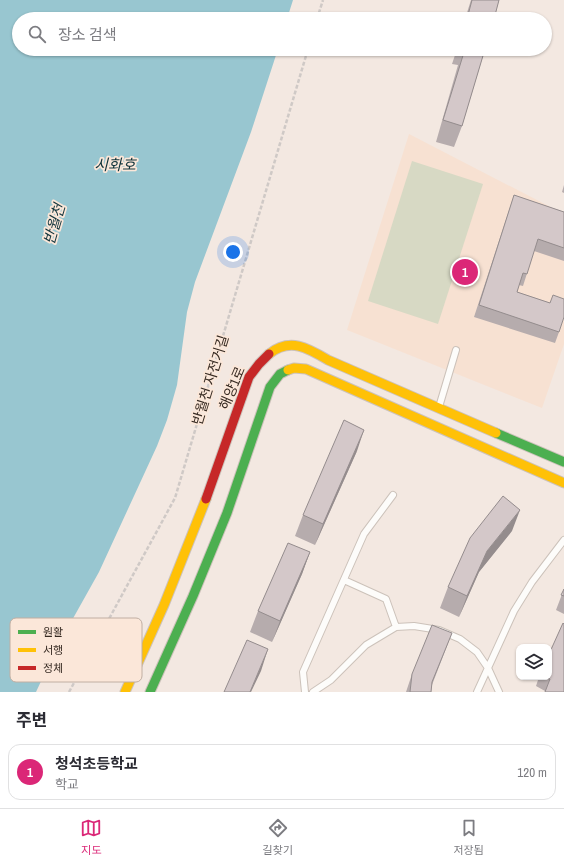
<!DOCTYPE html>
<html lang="ko">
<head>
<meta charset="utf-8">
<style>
	body { margin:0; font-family:"Archivo Narrow","Noto Sans KR",sans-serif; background:#f2f2f3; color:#2b2b33 }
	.controls { position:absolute; right:12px; bottom:12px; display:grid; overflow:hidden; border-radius:8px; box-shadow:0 1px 3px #0004 }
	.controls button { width:36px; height:36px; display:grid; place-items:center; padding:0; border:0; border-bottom:1px solid #e1e1e2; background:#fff; color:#2b2b33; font:20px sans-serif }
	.you { position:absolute; left:233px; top:252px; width:14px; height:14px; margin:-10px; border:3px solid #fff; border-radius:50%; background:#1a73e8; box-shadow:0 0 0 6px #1a73e833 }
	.badge { display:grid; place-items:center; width:26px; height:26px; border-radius:50%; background:#db2777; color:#fff; font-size:13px; font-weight:700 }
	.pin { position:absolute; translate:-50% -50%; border:2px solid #fff; box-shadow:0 1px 4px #0006 }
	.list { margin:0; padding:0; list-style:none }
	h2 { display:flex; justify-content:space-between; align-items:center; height:52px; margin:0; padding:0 16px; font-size:17px }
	h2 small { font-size:13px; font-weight:400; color:#7c7c81 }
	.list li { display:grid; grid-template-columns:26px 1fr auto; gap:12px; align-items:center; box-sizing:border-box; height:56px; margin:0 8px 8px; padding:0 8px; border:1px solid #e1e1e2; border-radius:12px }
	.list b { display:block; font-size:15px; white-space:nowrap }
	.list p { margin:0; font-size:13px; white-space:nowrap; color:#7c7c81 }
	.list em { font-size:13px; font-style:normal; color:#7c7c81 }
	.icon { flex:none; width:22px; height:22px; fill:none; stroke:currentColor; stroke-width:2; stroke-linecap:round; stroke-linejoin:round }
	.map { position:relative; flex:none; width:564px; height:692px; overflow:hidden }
	.search { position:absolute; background:#fff; box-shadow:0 1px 3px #0004; left:12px; right:12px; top:12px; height:44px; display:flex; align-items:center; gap:10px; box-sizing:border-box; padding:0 14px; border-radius:22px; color:#7c7c81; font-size:15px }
	.sheet { height:116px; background:#fff }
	nav { display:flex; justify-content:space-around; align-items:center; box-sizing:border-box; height:56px; border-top:1px solid #e1e1e2; background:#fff; font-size:11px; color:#7c7c81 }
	nav a { display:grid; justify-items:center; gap:2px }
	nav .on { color:#db2777 }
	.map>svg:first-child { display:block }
	.built { fill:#f7e1d2 }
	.green { fill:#d7d9c4 }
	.water { fill:#98c6d0 }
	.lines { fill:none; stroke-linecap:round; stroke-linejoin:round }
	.lane-casing { stroke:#ccc2ba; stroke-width:8 }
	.fast-casing { stroke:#ccc2ba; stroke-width:11 }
	.slow-casing { stroke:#ccc2ba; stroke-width:11 }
	.jam-casing { stroke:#ccc2ba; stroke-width:11 }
	.path { stroke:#cfc9c6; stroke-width:2.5; stroke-dasharray:4 2; stroke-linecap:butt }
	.lane { stroke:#fdfcfa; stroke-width:6 }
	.fast { stroke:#4caf50; stroke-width:9 }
	.slow { stroke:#ffc107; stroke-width:9 }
	.jam { stroke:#c62828; stroke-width:9 }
	.wall { fill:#b6acad }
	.shaded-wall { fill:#948c8d }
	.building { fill:#d4c8c9; stroke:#948c8d }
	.labels { text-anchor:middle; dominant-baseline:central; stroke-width:3.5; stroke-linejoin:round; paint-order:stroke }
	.street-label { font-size:14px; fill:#362a22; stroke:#fbe7d9 }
	.water-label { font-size:15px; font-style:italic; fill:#10333b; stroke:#fbe7d9 }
	.key { fill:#fbe7d9; stroke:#c0aea2; stroke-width:1 }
	.key-label { font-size:11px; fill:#362a22 }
</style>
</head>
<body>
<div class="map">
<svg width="564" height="692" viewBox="0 0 564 692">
	<rect width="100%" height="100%" fill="#f3e8e1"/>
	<path class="built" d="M 409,134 L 564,214 L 564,344 L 542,408 L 347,330 Z"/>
	<path class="green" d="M 412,161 L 483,184 L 438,324 L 368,301 Z"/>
	<path class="water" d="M 0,0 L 293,0 L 287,19 L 19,19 L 19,49 L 278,49 L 251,132 L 195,282 L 187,312 L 177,385 L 167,420 L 157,446 L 99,572 L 57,647 L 36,692 L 0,692 Z"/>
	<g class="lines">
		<g class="lane-casing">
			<path id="lane" d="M 439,407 L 456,350
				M 344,580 L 386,599 L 396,627
				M 305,692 L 303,672 L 364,534 L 393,495
				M 313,692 L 331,680 L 366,645 L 396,627 L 414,626 L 439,630 L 460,639 L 477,652 L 488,668 L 499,692
				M 477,692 L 514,611 L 532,582 L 564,540"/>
		</g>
		<g class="fast-casing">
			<path id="fast" d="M 496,433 L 564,462
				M 150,692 L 193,596 L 227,513 L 270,387 L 280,374 L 288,370"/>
		</g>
		<g class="slow-casing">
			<path id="slow" d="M 269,354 C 290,337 308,348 328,360 L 496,433
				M 288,370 L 294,368 L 306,369 L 564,483
				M 125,692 L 164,605 L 206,499"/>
		</g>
		<g class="jam-casing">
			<path id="jam" d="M 206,499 L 249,377 L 259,364 L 269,354"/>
		</g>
		<path class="path" d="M 317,19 L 323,0
			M 69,692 L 175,498 L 308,49"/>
		<use href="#lane" class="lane"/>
		<use href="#fast" class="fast"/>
		<use href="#slow" class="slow"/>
		<use href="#jam" class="jam"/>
	</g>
	<path class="wall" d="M 471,0 L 499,0 L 494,19 L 465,19 Z
		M 457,49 L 485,49 L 462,126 L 454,147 L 436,142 L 458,65 L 452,64 Z
		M 564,185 L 564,193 L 562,192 Z
		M 514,195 L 564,212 L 564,261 L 534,251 L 523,286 L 519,285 L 517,292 L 550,303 L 559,332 L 555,343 L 474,317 Z
		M 357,451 L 315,545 L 295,536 L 303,515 Z
		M 512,531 L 479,572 L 459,617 L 440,608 L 448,587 Z
		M 310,552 L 302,574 L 272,642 L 250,632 L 258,611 Z
		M 564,589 L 564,614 L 556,610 Z
		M 452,633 L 432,685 L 431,692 L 406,692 L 412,674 Z
		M 539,677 L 549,677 L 564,692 L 545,691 L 536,686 Z"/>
	<path class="shaded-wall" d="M 364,430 L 357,451 L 315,545 L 323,524 Z
		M 520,510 L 512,531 L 479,572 L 459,617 L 467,596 L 487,551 Z
		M 310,552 L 302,574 L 272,642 L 280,621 Z
		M 268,649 L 261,671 L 251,692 L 250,692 Z"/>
	<path class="building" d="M 472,0 L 499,0 L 494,19 L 467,19 Z
		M 465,49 L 485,49 L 462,126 L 443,120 Z
		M 514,195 L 564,212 L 564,248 L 538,239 L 527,274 L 523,273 L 517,292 L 550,303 L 553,295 L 564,299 L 564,317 L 559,332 L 479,305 Z
		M 344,420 L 364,430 L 323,524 L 303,515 Z
		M 503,496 L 520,510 L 487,551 L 467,596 L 448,587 L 470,538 Z
		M 288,543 L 310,552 L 280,621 L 258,611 Z
		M 564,589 L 564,596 L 561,595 Z
		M 563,623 L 564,624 L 564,692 L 545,692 L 550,679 L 545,677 L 549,677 L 549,654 Z
		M 432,625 L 452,633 L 432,682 L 431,692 L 410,692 L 412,674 Z
		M 247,640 L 268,649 L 250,692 L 224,692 Z"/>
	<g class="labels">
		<g class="street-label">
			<text transform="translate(210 380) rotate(-73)">반월천 자전거길</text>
			<text transform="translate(232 388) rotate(-67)">해양1로</text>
		</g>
		<g class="water-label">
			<text x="115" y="164">시화호</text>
			<text transform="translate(54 224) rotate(-74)">반월천</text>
		</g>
	</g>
	<rect x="10" y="618" width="132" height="64" rx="6" class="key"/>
	<rect x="18" y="630" width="18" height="4" fill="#4caf50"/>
	<rect x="18" y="648" width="18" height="4" fill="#ffc107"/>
	<rect x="18" y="666" width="18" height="4" fill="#c62828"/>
	<g class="key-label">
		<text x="43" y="636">원활</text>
		<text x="43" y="654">서행</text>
		<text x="43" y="672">정체</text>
	</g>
</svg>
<div class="controls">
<button><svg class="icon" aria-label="layers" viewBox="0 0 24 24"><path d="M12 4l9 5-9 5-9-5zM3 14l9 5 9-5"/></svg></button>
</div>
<div class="you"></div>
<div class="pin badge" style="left:465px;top:272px">1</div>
<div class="search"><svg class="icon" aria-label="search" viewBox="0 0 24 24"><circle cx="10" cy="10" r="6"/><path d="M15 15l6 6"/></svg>장소 검색</div>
</div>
<section class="sheet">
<h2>주변<small></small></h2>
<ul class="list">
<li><span class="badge">1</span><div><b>청석초등학교</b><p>학교</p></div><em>120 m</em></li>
</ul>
</section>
<nav>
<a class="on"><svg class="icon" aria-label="map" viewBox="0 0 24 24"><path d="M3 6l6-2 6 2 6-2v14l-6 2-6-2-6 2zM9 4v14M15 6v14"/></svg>지도</a>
<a><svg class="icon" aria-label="directions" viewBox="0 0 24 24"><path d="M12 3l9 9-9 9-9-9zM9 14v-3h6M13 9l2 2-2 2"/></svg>길찾기</a>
<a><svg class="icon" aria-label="saved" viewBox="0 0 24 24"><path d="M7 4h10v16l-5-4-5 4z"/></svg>저장됨</a>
</nav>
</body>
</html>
